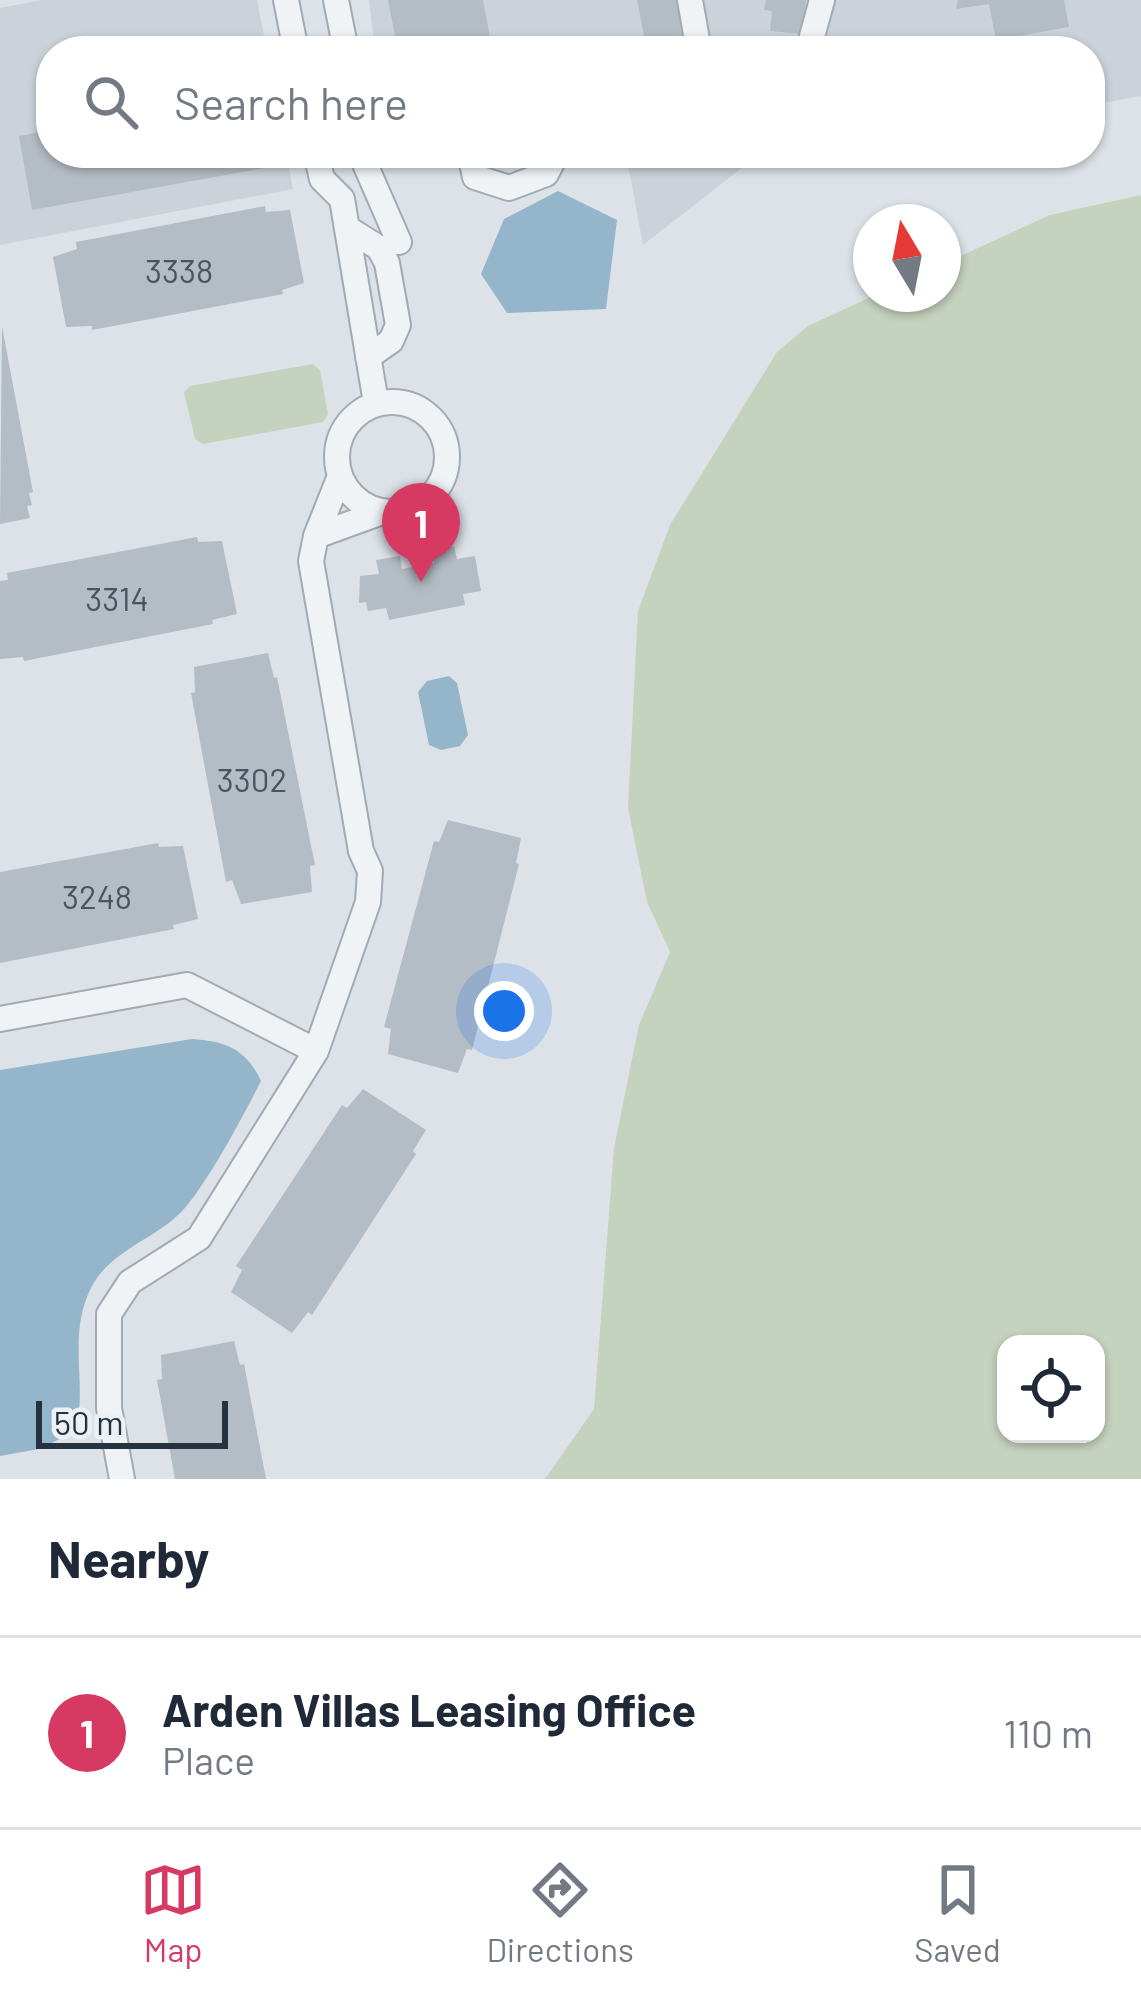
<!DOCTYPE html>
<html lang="en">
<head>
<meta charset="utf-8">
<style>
	body { margin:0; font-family:Barlow,sans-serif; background:#f2f2f3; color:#1f2937 }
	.controls { position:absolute; right:36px; bottom:36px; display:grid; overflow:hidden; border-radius:24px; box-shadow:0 3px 9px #0004 }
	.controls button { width:108px; height:108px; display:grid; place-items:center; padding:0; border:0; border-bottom:3px solid #e0e1e3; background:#fff; color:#1f2937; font:60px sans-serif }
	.compass { position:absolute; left:853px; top:204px; width:108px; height:108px; border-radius:50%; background:#fff; box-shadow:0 3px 9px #0004; rotate:350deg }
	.scale { position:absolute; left:36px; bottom:30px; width:192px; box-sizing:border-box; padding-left:12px; border:6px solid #25323f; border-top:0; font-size:33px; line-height:42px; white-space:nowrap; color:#25323f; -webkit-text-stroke:9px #ecf1f5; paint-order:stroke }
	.you { position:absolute; left:504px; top:1011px; width:42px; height:42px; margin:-30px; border:9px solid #fff; border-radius:50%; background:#1a73e8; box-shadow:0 0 0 18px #1a73e833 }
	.badge { display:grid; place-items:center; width:78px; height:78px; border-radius:50%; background:#d63962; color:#fff; font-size:39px; font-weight:700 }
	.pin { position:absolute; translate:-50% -99px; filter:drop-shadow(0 3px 6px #0008) }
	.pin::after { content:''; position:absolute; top:63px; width:42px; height:36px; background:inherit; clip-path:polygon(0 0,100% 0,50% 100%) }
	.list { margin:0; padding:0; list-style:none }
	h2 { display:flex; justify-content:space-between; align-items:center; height:156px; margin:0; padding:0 48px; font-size:51px }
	h2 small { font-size:39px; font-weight:400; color:#747a83 }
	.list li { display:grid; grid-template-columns:78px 1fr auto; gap:36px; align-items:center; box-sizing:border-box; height:192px; padding:0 48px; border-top:3px solid #e0e1e3 }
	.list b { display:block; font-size:45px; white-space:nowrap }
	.list p { margin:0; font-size:39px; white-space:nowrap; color:#747a83 }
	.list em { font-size:39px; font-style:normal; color:#747a83 }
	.icon { flex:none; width:66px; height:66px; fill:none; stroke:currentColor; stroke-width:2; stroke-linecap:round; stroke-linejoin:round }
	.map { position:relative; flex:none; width:1141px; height:1479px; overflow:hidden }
	.search { position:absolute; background:#fff; box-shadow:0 3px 9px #0004; left:36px; right:36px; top:36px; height:132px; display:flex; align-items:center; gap:30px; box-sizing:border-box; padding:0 42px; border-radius:48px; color:#747a83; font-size:45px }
	.sheet { height:348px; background:#fff }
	nav { display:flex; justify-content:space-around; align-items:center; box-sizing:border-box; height:168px; border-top:3px solid #e0e1e3; background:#fff; font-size:33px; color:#747a83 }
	nav a { display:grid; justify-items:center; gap:6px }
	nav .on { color:#d63962 }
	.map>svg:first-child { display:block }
	.built { fill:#cbd2da }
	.green { fill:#c5d2bd; fill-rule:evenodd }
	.water { fill:#95b5ca }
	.building { fill:#b4bcc5 }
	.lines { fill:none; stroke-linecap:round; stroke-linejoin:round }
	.minor-casing { stroke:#a2aab2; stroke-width:28 }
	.minor { stroke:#f0f3f6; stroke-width:24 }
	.labels { text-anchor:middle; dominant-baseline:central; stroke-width:10; stroke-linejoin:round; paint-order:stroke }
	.number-label { font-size:33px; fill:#495460 }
</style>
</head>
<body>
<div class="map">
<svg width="1141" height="1479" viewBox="0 0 1141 1479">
	<rect width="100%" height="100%" fill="#dde2e8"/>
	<path class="built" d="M 42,0 L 257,0 L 267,51 L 51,51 L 51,153 L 286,153 L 293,189 L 0,245 L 0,8 Z
		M 369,0 L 1141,0 L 1141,96 L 1090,105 L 1090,51 L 375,51 Z
		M 626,153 L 761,153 L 643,245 Z"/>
	<path class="green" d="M 1141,195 L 1141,1479 L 545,1479 L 594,1409 L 614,1148 L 639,1025 L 670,952 L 647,902 L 628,808 L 638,611 L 670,525 L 777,352 L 808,326 L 877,294 L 943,294 L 943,264 L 1050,215 ZM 1006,1344 L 1096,1344 L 1096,1434 L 1006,1434 Z
		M 313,364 L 320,370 L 328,414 L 323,422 L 203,444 L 195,439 L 184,392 L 190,386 Z"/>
	<path class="water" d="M 558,191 L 617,220 L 606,309 L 507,313 L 481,274 L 504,219 Z
		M 449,676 L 457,683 L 468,735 L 460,746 L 441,750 L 429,745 L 418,692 L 427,681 Z
		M 192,1039 C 226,1041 247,1050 261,1081 C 244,1115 208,1182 184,1209 C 157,1239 112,1249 92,1286 C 65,1337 90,1390 74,1432 L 39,1449 L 0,1456 L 0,1070 Z"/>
	<path class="building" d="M 388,0 L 483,0 L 492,48 L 398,51 Z
		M 637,0 L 678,0 L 689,51 L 647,51 Z
		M 766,0 L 806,0 L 802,34 L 770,31 L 772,11 L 764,10 Z
		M 958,0 L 1064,0 L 1069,27 L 996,40 L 989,4 L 956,9 Z
		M 51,130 L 51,153 L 262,153 L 265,168 L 32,210 L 19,136 Z
		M 265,206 L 266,212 L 290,210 L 304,283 L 282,290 L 283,294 L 92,330 L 92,326 L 66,327 L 53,257 L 77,249 L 76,242 Z
		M 2,326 L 33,492 L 29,493 L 32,505 L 27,506 L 30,518 L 0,524 Z
		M 197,537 L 198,542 L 222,541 L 237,614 L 212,620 L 213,624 L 24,661 L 23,657 L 0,659 L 0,581 L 8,580 L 7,573 Z
		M 454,546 L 457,559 L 475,556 L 481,591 L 463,594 L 465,605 L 389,620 L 386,608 L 368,611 L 366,602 L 359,603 L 360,576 L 379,574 L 376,560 L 400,556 L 402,569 L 434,563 L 432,550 Z
		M 268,653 L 274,678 L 277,677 L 315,865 L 310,866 L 312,892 L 241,904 L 232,880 L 226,882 L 191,693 L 195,692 L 194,667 Z
		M 448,820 L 521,838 L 516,863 L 519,864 L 472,1050 L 467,1049 L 458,1073 L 388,1054 L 391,1029 L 384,1027 L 434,841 L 439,842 Z
		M 158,843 L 159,847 L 183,846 L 198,919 L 173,925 L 174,929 L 0,963 L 0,872 Z
		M 363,1089 L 426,1130 L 413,1151 L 416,1154 L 312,1315 L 308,1312 L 292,1333 L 231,1292 L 242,1270 L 236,1266 L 342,1105 L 347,1108 Z
		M 234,1341 L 240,1365 L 244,1364 L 266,1479 L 175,1479 L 157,1380 L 162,1379 L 161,1355 Z"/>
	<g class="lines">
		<g class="minor-casing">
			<path id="minor" d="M 286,0 L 296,51
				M 336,0 L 346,51
				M 690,0 L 699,51
				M 808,51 L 822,0
				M 316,153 L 322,179 L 342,199 L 376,403
				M 470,153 L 475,177 L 509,188 L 546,174 L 557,153
				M 365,164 L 399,242
				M 347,228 L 379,248 L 387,263 L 398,325 L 391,341 L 368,357
				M337 457a55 55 0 1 1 110 0a55 55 0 1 1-110 0Z
				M 316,536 L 382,512
				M 0,1019 L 187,985 L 316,1051
				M 122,1479 L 109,1408 L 109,1314 L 130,1282 L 199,1238 L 316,1051 L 368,902 L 370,871 L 361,851 L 311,561 L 316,536 L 340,476"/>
		</g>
		<use href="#minor" class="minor"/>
	</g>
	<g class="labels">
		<g class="number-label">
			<text x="179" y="270">3338</text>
			<text x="117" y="598">3314</text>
			<text x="252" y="779">3302</text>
			<text x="97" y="896">3248</text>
		</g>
	</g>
</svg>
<div class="controls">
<button><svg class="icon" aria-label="locate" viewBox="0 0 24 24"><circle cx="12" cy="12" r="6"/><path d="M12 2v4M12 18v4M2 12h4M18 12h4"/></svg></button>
</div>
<svg class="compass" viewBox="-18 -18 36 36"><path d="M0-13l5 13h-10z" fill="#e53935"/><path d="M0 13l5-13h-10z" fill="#747a83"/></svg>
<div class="scale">50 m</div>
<div class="you"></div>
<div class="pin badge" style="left:421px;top:582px">1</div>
<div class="search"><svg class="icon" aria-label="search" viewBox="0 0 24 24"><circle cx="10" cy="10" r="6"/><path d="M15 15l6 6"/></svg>Search here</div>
</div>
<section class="sheet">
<h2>Nearby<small></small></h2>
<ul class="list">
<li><span class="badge">1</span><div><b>Arden Villas Leasing Office</b><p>Place</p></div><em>110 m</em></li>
</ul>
</section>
<nav>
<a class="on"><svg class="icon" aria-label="map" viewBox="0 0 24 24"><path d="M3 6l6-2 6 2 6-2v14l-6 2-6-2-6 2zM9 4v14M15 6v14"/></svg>Map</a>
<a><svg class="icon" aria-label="directions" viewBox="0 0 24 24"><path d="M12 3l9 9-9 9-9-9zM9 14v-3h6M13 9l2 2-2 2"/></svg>Directions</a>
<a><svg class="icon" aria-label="saved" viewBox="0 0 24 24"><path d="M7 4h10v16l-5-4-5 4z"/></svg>Saved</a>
</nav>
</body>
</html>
